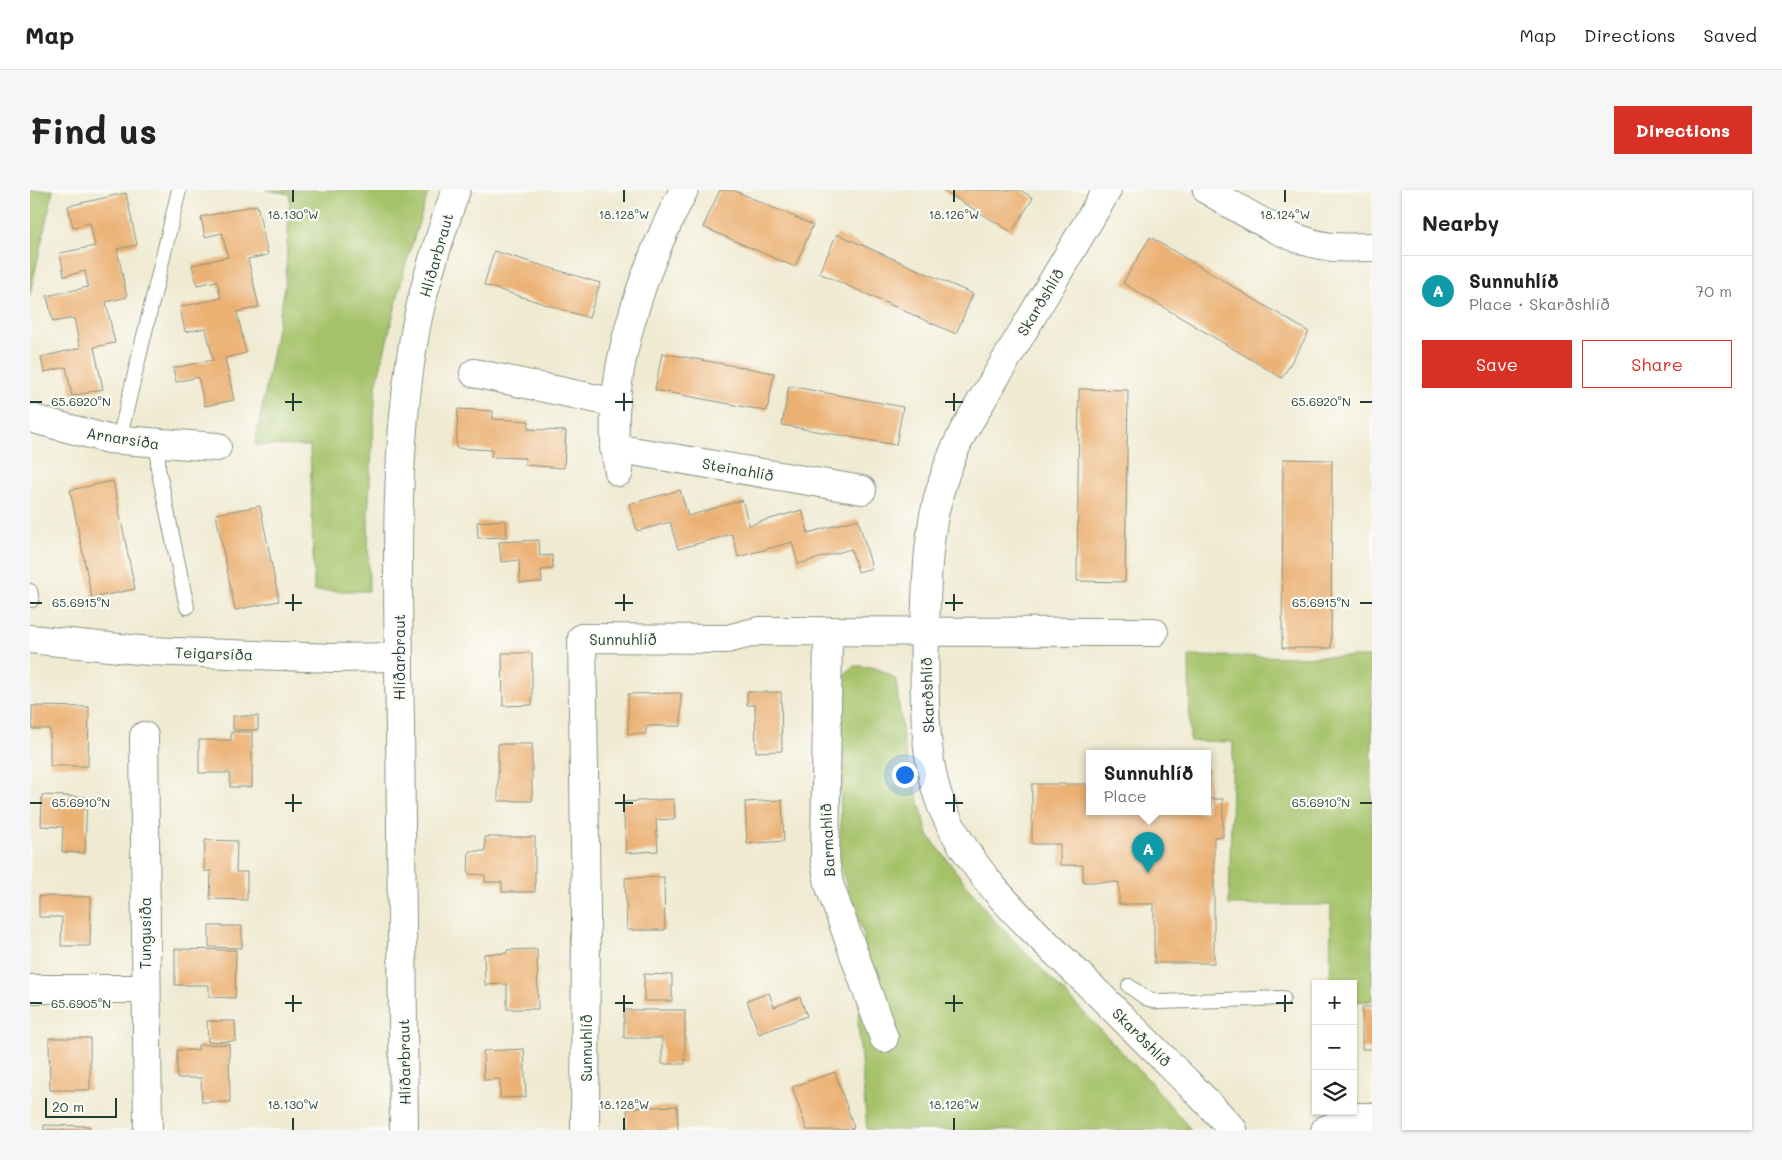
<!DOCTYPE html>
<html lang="en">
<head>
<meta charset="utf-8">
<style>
	body { margin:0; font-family:Mali,sans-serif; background:#f6f6f6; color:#222 }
	.controls { position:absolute; right:15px; bottom:15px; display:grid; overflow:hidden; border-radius:0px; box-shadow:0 1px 4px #0004 }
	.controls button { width:45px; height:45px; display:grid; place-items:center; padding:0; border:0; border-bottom:1px solid #e0e0e0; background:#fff; color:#222; font:25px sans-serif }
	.scale { position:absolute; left:15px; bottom:12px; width:72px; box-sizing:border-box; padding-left:5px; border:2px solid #1f3d34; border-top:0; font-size:14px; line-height:18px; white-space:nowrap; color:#1f3d34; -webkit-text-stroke:4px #fdfcf7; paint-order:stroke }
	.you { position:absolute; left:874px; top:584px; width:18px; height:18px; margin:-12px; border:4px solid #fff; border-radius:50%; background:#1a73e8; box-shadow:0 0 0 8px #1a73e833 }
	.badge { display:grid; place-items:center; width:32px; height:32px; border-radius:50%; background:#d93025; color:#fff; font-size:16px; font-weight:700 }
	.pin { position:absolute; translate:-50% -41px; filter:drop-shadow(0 1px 2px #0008) }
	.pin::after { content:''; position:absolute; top:26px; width:18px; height:15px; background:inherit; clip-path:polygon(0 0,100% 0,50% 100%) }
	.popup { position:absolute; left:1056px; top:560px; width:125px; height:65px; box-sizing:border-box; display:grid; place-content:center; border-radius:0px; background:#fff; filter:drop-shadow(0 1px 4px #0005); font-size:16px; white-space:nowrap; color:#767676 }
	.popup b { font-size:19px; color:#222 }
	.popup::after { content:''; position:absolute; left:50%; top:100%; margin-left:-10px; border:10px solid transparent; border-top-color:#fff }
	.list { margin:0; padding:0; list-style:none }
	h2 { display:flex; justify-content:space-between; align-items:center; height:65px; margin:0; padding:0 20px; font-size:21px }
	h2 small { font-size:16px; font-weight:400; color:#767676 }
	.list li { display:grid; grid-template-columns:32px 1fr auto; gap:15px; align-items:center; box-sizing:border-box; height:70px; padding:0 20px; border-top:1px solid #e0e0e0 }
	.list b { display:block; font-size:19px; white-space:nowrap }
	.list p { margin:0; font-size:16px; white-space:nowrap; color:#767676 }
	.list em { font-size:16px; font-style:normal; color:#767676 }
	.actions { display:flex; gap:10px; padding:15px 20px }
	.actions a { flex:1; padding:11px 0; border:1px solid #d93025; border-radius:0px; text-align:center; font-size:18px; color:#d93025 }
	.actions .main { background:#d93025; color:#fff }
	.icon { flex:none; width:28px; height:28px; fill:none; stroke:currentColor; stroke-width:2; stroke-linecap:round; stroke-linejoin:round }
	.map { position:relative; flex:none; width:1342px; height:940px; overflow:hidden; border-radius:0px }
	header { display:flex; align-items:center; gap:30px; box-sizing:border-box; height:70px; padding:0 25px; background:#fff; border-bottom:1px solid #e0e0e0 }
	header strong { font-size:24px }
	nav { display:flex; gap:28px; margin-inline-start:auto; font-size:18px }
	.intro { display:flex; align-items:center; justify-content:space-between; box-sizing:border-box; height:120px; padding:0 30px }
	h1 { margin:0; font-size:35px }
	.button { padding:12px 22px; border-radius:0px; background:#d93025; color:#fff; font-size:18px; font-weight:700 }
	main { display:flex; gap:30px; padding:0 30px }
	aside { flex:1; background:#fff; border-radius:0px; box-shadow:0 1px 4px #0004 }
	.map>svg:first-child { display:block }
	.green { fill:#a5c269; stroke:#62804e }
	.building { fill:#ebb173 }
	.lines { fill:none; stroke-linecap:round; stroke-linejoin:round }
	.lane-casing { stroke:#879482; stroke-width:16 }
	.street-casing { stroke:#879482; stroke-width:30 }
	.secondary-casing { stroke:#879482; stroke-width:30 }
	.lane { stroke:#fff; stroke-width:14 }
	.street { stroke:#fff; stroke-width:28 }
	.secondary { stroke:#fff; stroke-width:28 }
	.ticks { fill:none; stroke:#1f3d34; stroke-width:2 }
	.labels { text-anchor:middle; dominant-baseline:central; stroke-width:4.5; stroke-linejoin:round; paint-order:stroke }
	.street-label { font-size:15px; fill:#1f3d34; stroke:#fdfcf7 }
	.ticks-label { font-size:12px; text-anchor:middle; fill:#1f3d34; stroke:#fdfcf7; stroke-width:4.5; stroke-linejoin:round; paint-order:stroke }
</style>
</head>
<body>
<header>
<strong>Map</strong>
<nav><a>Map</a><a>Directions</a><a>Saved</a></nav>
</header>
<div class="intro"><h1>Find us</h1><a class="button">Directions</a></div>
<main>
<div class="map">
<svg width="1342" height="940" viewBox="0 0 1342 940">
	<rect width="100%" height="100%" fill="#fdfcf7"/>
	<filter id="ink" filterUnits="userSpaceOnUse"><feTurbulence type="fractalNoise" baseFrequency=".02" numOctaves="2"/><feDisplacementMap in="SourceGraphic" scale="10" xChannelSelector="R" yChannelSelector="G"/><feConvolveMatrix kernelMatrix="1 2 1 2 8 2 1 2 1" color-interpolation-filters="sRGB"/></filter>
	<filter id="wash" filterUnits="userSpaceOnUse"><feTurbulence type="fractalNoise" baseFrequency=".0096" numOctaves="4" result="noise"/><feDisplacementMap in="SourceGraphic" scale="20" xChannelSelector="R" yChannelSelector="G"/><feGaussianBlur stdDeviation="1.12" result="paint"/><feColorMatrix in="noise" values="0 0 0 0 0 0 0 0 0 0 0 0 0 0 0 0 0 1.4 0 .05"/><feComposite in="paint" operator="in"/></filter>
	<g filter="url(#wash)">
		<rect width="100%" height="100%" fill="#efead1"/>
		<path class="green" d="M 0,0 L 23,0 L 0,105 Z
			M 236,0 L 399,0 L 375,77 L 346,196 L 338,325 L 339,401 L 284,401 L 280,256 L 225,255 L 255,96 L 260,4 Z
			M 1159,466 L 1342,467 L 1342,811 L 1323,812 L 1323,794 L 1300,794 L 1301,715 L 1199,715 L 1203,552 L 1160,551 Z
			M 824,476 C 841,476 853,478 866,490 L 874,557 L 898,645 L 962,728 L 1118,889 L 1161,940 L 837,940 L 828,834 L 834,746 L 810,677 L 812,503 L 815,484 Z"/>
		<g id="blocks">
			<path class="building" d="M 690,0 L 703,0 L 783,35 L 765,77 L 673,37 Z
				M 912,0 L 990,0 L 1003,8 L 982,42 Z
				M 96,3 L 107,55 L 87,59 L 97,107 L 76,112 L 85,153 L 64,157 L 73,199 L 42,206 L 36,177 L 14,182 L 11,167 L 50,158 L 44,128 L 23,132 L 17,106 L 58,97 L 55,81 L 34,86 L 30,63 L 65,56 L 60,33 L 43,37 L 38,16 Z
				M 227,15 L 238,65 L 218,69 L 229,117 L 207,122 L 216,163 L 195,168 L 204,210 L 175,216 L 168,187 L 146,192 L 143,178 L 183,170 L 176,138 L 155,142 L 150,117 L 191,108 L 187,91 L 167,95 L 162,75 L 198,67 L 192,43 L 175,47 L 171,27 Z
				M 807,44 L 943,104 L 926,144 L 789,83 Z
				M 1120,47 L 1279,142 L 1252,188 L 1093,93 Z
				M 464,61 L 570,93 L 559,128 L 454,95 Z
				M 632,163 L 744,183 L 737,221 L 625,200 Z
				M 759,196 L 873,217 L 866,255 L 752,235 Z
				M 1049,199 L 1098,200 L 1095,392 L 1047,391 Z
				M 428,219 L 463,221 L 463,229 L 499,231 L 498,239 L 536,241 L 534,278 L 495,275 L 495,268 L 461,267 L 462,260 L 426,258 Z
				M 1253,269 L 1302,270 L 1301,458 L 1252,458 Z
				M 83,291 L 105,399 L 62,408 L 40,300 Z
				M 650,300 L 658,326 L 712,310 L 719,335 L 772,320 L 778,343 L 828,329 L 842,378 L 828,382 L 821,359 L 768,374 L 762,352 L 708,367 L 702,344 L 648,359 L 640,332 L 607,341 L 599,314 Z
				M 230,316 L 249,411 L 205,420 L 186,324 Z
				M 476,330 L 477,347 L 448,348 L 447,332 Z
				M 509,350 L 510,366 L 522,365 L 523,379 L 511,380 L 512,392 L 490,393 L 489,370 L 471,372 L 469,352 Z
				M 472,463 L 502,463 L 502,515 L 473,516 Z
				M 717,502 L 751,502 L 752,561 L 726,562 L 725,515 L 717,515 Z
				M 651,503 L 651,536 L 616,536 L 616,544 L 598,544 L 598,504 Z
				M 2,516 L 59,517 L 58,576 L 20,576 L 20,539 L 2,539 Z
				M 203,526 L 228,526 L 228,540 L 203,540 Z
				M 201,542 L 222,542 L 222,597 L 200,597 L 200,583 L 169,583 L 169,550 L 201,550 Z
				M 468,554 L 502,554 L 502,611 L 468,611 Z
				M 1177,580 L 1179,580 L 1179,609 L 1193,609 L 1193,647 L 1184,647 L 1184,773 L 1124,773 L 1124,714 L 1089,714 L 1089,692 L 1053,692 L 1053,675 L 1030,675 L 1030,654 L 1002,654 L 1002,594 L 1059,594 L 1059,622 L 1177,622 Z
				M 12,605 L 57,607 L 55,663 L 32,662 L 33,637 L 11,636 Z
				M 644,609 L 645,629 L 626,630 L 628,661 L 596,663 L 593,612 Z
				M 752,610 L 754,651 L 717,654 L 715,612 Z
				M 455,647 L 505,647 L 505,702 L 472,702 L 472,692 L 455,692 L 455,685 L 438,684 L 439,661 L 455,661 Z
				M 175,650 L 207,651 L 206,682 L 217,682 L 217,710 L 180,709 L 181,681 L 174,681 Z
				M 634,687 L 635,740 L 597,740 L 595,688 Z
				M 9,706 L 61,707 L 60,756 L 31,756 L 32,727 L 9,727 Z
				M 179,736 L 212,736 L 212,758 L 179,757 Z
				M 145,759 L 206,760 L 205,808 L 179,807 L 179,795 L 145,795 Z
				M 507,759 L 508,819 L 477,819 L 477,794 L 455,795 L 454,764 L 477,763 L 477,760 Z
				M 614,784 L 642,785 L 642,811 L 614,811 Z
				M 739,803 L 744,817 L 770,807 L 777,826 L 729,844 L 717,811 Z
				M 1332,817 L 1342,817 L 1342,859 L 1332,859 Z
				M 594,820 L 655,820 L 655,874 L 632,874 L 632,848 L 594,848 Z
				M 177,831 L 205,831 L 206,851 L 178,852 Z
				M 19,848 L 60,848 L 60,900 L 20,900 Z
				M 199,854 L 200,912 L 172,912 L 171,888 L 147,888 L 147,860 L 168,860 L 168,855 Z
				M 494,859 L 496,907 L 470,908 L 470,889 L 454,890 L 453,861 Z
				M 805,882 L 824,938 L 817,940 L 777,940 L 762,897 Z
				M 647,916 L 648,940 L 598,940 L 597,918 Z
				M 14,935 L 59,936 L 59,940 L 14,940 Z"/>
		</g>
	</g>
	<g filter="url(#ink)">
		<use href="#blocks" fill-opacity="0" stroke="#879482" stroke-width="1"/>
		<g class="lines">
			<g class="lane-casing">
				<path id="lane" d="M 89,250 L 149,0
					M 128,253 L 128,278 L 157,417
					M 0,401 L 2,410
					M 1099,796 L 1116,808 L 1129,812 L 1253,808"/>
			</g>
			<g class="street-casing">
				<path id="street" d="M 1077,0 L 933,242 C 898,311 898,362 895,437 C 894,489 892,570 912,617 C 939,681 994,732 1043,779 C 1078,813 1112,847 1146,881 C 1165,900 1185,919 1203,940
					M 1177,0 C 1213,21 1261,53 1303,57 C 1316,58 1329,57 1342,57
					M 444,183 L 586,213
					M 0,228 L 78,249 L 187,257
					M 584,258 L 832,300
					M 589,282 C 571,194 613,78 654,0
					M 798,442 L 795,670 L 799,694 L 854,848
					M 0,449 L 119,461 L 303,468 L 369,467
					M 114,546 L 118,940
					M 0,799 L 116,799
					M 555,940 L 556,722 L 552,448 L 697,449 L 729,441 L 1124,442
					M 1295,940 L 1325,927 L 1342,927"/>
			</g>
			<g class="secondary-casing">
				<path id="secondary" d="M 374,940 C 373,805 371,670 370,536 C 368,404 362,267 386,137 C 395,90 410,45 426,0"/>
			</g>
			<use href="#lane" class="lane"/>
			<use href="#street" class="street"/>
			<use href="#secondary" class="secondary"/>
		</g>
	</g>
	<path class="ticks" d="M 263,0 L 263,12M 594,0 L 594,12M 924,0 L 924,12M 1255,0 L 1255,12M 263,203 L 263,221M 594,203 L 594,221M 924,203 L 924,221M 0,212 L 12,212M 255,212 L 272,212M 585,212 L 603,212M 915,212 L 933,212M 1330,212 L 1342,212M 263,404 L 263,421M 594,404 L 594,421M 924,404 L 924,421M 0,413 L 12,413M 255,413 L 272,413M 585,413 L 603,413M 915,413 L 933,413M 1330,413 L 1342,413M 263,604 L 263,622M 594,604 L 594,622M 924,604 L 924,622M 0,613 L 12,613M 255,613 L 272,613M 585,613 L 603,613M 915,613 L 933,613M 1330,613 L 1342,613M 263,805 L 263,822M 594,805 L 594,822M 924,805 L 924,822M 1255,805 L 1255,822M 0,813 L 12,813M 255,813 L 272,813M 585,813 L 603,813M 915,813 L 933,813M 1246,813 L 1263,813M 263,928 L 263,940M 594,928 L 594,940M 924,928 L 924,940"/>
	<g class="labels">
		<g class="street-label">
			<text transform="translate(406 65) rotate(-74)">Hlíðarbraut</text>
			<text transform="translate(1010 112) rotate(-59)">Skarðshlíð</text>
			<text transform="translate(93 248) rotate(9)">Arnarsíða</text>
			<text transform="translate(708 279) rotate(10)">Steinahlíð</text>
			<text x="593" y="449">Sunnuhlíð</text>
			<text transform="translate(184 463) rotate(2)">Teigarsíða</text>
			<text transform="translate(369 467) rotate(-90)">Hlíðarbraut</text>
			<text transform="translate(897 505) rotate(-92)">Skarðshlíð</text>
			<text transform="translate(797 650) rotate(-93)">Barmahlíð</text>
			<text transform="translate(115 743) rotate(-90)">Tungusíða</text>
			<text transform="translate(1112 847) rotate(45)">Skarðshlíð</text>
			<text transform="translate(556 858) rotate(-90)">Sunnuhlíð</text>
			<text transform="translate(374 872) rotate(-91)">Hlíðarbraut</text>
		</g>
	</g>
	<g class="ticks-label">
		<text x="263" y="29">18.130°W</text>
		<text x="594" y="29">18.128°W</text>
		<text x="924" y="29">18.126°W</text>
		<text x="1255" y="29">18.124°W</text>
		<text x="51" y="216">65.6920°N</text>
		<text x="1291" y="216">65.6920°N</text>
		<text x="51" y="417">65.6915°N</text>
		<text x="1291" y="417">65.6915°N</text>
		<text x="51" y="617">65.6910°N</text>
		<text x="1291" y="617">65.6910°N</text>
		<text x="51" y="818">65.6905°N</text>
		<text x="263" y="919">18.130°W</text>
		<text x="594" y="919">18.128°W</text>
		<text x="924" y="919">18.126°W</text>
	</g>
</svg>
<div class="controls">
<button>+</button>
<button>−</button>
<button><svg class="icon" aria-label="layers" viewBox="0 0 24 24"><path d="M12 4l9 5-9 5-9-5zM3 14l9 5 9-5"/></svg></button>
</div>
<div class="scale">20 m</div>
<div class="you"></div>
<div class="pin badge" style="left:1118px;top:683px;background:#0f9aa8">A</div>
<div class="popup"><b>Sunnuhlíð</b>Place</div>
</div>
<aside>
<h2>Nearby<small></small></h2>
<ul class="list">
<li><span class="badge" style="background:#0f9aa8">A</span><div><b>Sunnuhlíð</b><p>Place · Skarðshlíð</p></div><em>70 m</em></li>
</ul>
<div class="actions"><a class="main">Save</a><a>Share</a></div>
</aside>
</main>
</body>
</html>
